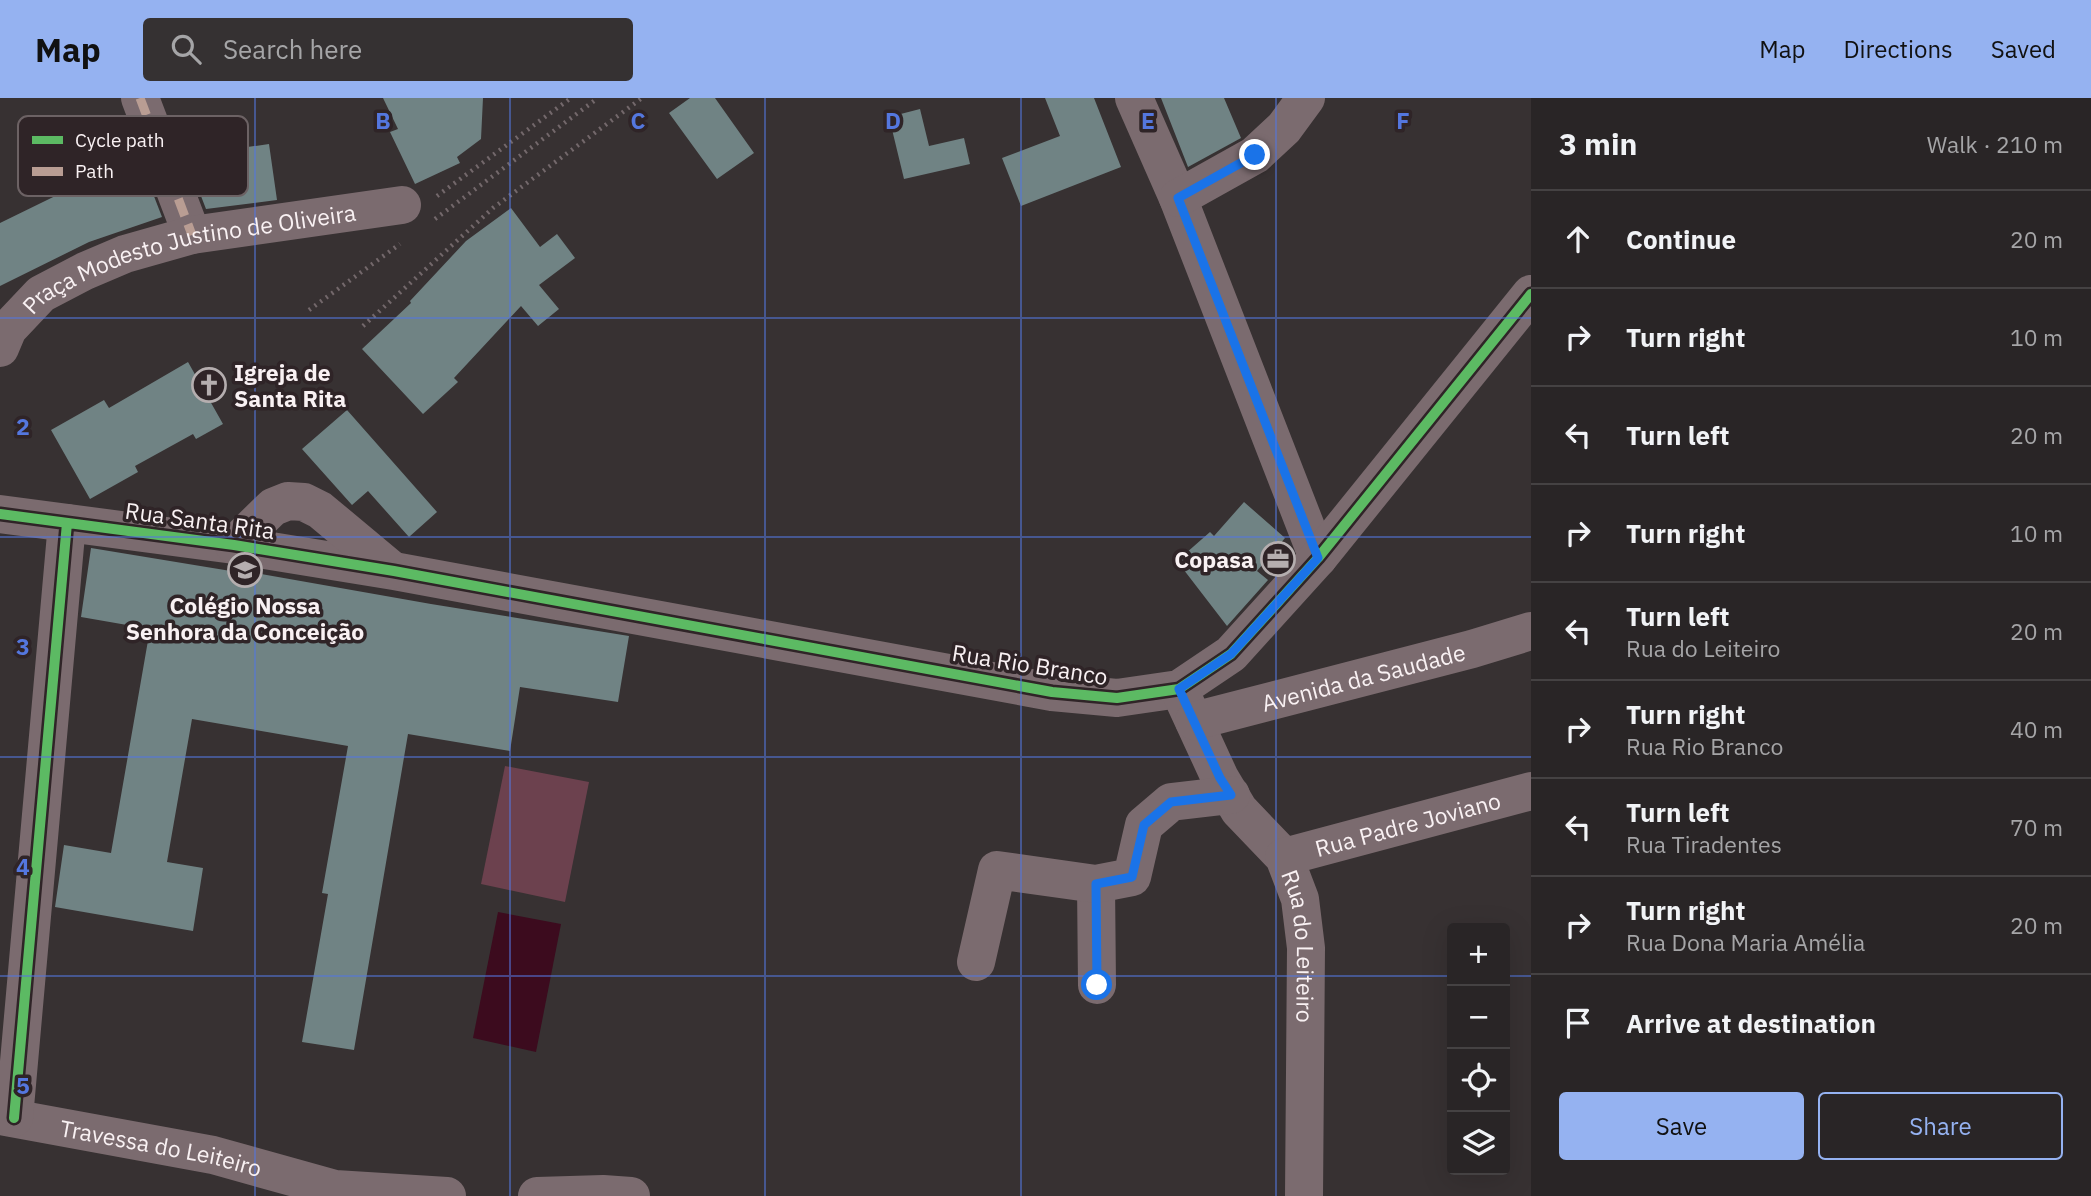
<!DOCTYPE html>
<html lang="en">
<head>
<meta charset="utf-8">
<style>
	body { margin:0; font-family:"IBM Plex Sans",sans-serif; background:#353132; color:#f1f3f6 }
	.controls { position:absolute; right:21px; bottom:21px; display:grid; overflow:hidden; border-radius:7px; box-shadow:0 7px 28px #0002 }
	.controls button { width:63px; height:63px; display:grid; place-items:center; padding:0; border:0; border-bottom:2px solid #454243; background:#292526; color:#f1f3f6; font:35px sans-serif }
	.stop { position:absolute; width:21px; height:21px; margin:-16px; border:5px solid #1a73e8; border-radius:50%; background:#fff }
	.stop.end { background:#1a73e8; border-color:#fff; box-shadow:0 2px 7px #0008 }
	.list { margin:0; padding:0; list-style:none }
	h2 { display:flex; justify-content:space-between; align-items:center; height:91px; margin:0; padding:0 28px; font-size:30px }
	h2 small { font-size:23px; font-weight:400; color:#a5a5a7 }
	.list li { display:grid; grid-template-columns:46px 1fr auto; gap:21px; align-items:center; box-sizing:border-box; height:98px; padding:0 28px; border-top:2px solid #454243 }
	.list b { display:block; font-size:26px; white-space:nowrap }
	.list p { margin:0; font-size:23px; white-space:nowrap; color:#a5a5a7 }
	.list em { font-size:23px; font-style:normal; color:#a5a5a7 }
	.actions { display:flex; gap:14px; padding:21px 28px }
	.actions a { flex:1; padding:16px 0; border:2px solid #95b2f1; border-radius:7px; text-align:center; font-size:24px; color:#95b2f1 }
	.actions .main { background:#95b2f1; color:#111 }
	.icon { flex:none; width:38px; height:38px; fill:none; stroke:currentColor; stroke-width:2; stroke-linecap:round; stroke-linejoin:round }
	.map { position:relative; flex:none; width:1531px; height:1098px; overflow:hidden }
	header { display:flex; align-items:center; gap:42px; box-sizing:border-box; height:98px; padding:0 35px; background:#95b2f1; color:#111 }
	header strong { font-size:33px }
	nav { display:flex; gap:38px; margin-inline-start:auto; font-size:24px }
	.search { width:490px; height:63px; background:#353132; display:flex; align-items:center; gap:18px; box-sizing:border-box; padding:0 24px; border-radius:7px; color:#a5a5a7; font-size:26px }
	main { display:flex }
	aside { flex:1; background:#292526 }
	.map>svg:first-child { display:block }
	.green { fill:#6c414e }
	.water { fill:#3c0b1e }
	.building { fill:#708384 }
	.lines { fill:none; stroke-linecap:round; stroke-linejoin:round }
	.path { stroke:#73686b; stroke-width:4.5; stroke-dasharray:2 5; stroke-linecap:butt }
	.minor { stroke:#7b6b6f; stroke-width:38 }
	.quiet { stroke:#b99d93; stroke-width:9; stroke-dasharray:18 9; stroke-linecap:butt }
	.cycleway-casing { stroke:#2f2427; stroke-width:15 }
	.cycleway { stroke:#5cba63; stroke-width:10 }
	.route { stroke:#1a73e8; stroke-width:9 }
	.grid { fill:none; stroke:#5477df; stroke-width:2; stroke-opacity:0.55 }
	.labels { text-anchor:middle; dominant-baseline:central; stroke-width:7; stroke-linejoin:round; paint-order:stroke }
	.street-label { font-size:23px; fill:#f9f1f3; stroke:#2f2427 }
	.poi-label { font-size:23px; font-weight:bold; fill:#f9f1f3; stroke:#2f2427; text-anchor:start }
	.key { fill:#2f2427; stroke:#6c6264; stroke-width:2 }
	.key-label { font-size:19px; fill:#f9f1f3 }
	.grid-label { font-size:23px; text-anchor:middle; font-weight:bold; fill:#5477df; stroke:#2f2427; stroke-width:7; stroke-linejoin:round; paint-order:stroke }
</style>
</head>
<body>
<header>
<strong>Map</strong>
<div class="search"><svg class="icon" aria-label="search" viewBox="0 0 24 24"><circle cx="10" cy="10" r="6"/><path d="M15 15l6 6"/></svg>Search here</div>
<nav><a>Map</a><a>Directions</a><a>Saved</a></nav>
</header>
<main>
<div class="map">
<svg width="1531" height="1098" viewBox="0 0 1531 1098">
	<rect width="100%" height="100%" fill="#373132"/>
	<path class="green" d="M 505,668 L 589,684 L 565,804 L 481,786 Z"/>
	<path class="water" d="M 498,814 L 561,826 L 536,954 L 473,940 Z"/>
	<path class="building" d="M 383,0 L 483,0 L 481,41 L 457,59 L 460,65 L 415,86 L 390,34 L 398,31 Z
		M 690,0 L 715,0 L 754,55 L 717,81 L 669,15 Z
		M 1045,0 L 1094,0 L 1121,69 L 1021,108 L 1002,60 L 1060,38 Z
		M 1161,0 L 1224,0 L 1241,40 L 1188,69 Z
		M 920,11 L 929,48 L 964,40 L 970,66 L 904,81 L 889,19 Z
		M 269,46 L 277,102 L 206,111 L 189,67 L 215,64 L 213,54 Z
		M 140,62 L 162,119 L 89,144 L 0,188 L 0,125 L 88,82 L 87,80 Z
		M 511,110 L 540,149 L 557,136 L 575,160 L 539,187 L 559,211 L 538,228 L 521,208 L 454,280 L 458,284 L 423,316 L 362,251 L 411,205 L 410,203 L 466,143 Z
		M 188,264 L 223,326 L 196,341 L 193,336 L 135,368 L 138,374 L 90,401 L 51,332 L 104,302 L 109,310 Z
		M 347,312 L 437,414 L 409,439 L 368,393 L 352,407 L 302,351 Z
		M 1244,404 L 1285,440 L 1257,473 L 1268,482 L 1227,528 L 1177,463 L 1210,434 L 1214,438 Z
		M 91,450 L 249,476 L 250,474 L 431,506 L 629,538 L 618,604 L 520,589 L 510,653 L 408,636 L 354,952 L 302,944 L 328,796 L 322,795 L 348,648 L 192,621 L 167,764 L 203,770 L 193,833 L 55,809 L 64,747 L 111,755 L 150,531 L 81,519 Z"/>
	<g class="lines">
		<path class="path" d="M 437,98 L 571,0
			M 435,121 L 598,0
			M 309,212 L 400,146
			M 363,228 L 493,110 L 642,0"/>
		<g class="minor">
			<path d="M 140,0 L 192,137"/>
			<path d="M 1134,0 L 1178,100 L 1318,460"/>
			<path d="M 1178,100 L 1255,57 L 1284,30 L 1306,0"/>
			<path id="s1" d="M 0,250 L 8,231 L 41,196 L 85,173 L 125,156 L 192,137 L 402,107"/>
			<path d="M 0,416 L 234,447 L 394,473 L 1052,594 L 1117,600 L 1179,591 L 1231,556 L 1318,460 L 1531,196"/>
			<path d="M 234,447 L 273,409 L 288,403 L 304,404 L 320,412 L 392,472"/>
			<path id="s2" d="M 1179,591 L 1220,680 L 1239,712 L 1284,759 L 1300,801 L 1306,850 L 1304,1098"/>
			<path id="s3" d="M 1194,623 L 1472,551 L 1531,533"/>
			<path id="s4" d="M 1284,759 L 1531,693"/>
			<path d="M 1096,786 L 1097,887"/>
			<path d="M 976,864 L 997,772 L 1096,786 L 1132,779 L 1144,727 L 1171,704 L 1231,697"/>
			<path id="s5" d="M 0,1018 L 213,1057 L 335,1091 L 447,1098"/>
			<path d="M 14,1020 L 67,425"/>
			<path d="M 537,1098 L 603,1096 L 631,1098"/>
		</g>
		<path class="quiet" d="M 140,0 L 192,137"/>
		<g class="cycleway-casing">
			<path id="cycleway" d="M 0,416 L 234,447 L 394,473 L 1052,594 L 1117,600 L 1179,591 L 1231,556 L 1318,460 L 1531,196
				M 14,1020 L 67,425"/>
		</g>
		<use href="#cycleway" class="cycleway"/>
	</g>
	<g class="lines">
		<path class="route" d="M 1097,887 L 1096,786 L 1132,779 L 1144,727 L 1171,704 L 1231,697 L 1220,680 L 1179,591 L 1231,556 L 1318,460 L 1178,100 L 1255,57"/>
	</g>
	<path class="grid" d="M 255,0 L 255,1098M 510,0 L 510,1098M 765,0 L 765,1098M 1021,0 L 1021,1098M 1276,0 L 1276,1098M 0,220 L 1531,220M 0,439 L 1531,439M 0,659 L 1531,659M 0,878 L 1452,878M 1505,878 L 1531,878"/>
	<defs>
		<g id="church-ring" transform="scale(1.75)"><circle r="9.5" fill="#2f2427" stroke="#b5aeaf" stroke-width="1.5"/><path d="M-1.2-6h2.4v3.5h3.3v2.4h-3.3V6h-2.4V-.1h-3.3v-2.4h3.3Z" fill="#b5aeaf"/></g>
		<g id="office-ring" transform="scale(1.75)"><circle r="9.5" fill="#2f2427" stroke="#b5aeaf" stroke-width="1.5"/><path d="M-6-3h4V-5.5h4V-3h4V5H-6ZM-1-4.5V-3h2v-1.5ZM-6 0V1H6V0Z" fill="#b5aeaf"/></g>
		<g id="school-ring" transform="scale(1.75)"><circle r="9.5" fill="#2f2427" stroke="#b5aeaf" stroke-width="1.5"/><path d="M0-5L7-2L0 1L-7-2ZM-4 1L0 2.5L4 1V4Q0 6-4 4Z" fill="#b5aeaf"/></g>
	</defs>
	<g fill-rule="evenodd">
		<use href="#church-ring" x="209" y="287"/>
		<use href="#office-ring" x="1278" y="461"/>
		<use href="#school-ring" x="245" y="472"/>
	</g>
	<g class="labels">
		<g class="street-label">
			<text stroke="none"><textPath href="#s1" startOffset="222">Praça Modesto Justino de Oliveira</textPath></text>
			<text transform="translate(200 422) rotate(8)">Rua Santa Rita</text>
			<text transform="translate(1030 566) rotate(9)">Rua Rio Branco</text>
			<text stroke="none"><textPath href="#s3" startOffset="175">Avenida da Saudade</textPath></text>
			<text stroke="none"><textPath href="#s4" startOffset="128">Rua Padre Joviano</textPath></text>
			<text stroke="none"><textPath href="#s2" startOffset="292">Rua do Leiteiro</textPath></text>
			<text stroke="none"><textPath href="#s5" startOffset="164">Travessa do Leiteiro</textPath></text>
		</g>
		<g class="poi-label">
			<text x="234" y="274">Igreja de<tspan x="234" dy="26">Santa Rita</tspan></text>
			<text x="1254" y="461" text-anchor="end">Copasa</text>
			<text x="245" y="507" text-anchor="middle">Colégio Nossa<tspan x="245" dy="26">Senhora da Conceição</tspan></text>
		</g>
	</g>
	<rect x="18" y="18" width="230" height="80" rx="10" class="key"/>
	<rect x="32" y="38" width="31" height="8" fill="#5cba63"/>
	<rect x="32" y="69" width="31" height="9" fill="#b99d93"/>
	<g class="key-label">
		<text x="75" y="49">Cycle path</text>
		<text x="75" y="80">Path</text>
	</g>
	<g class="grid-label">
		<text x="383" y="31">B</text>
		<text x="638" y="31">C</text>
		<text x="893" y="31">D</text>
		<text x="1148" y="31">E</text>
		<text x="1403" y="31">F</text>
		<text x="23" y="337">2</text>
		<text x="23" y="557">3</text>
		<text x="23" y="777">4</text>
		<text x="23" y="996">5</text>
	</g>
</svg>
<div class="controls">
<button>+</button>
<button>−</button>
<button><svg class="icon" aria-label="locate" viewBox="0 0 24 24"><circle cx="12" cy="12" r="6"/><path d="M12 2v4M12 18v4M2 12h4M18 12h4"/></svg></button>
<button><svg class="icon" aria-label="layers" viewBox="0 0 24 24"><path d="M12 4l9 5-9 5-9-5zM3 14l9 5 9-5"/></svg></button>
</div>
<div class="stop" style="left:1097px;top:887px"></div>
<div class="stop end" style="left:1255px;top:57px"></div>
</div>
<aside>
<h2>3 min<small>Walk · 210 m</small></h2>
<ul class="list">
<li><svg class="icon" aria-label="ahead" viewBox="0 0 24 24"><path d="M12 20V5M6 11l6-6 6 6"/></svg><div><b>Continue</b></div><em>20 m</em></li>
<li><svg class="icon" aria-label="right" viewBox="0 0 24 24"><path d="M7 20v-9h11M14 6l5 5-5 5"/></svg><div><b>Turn right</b></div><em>10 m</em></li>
<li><svg class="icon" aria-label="left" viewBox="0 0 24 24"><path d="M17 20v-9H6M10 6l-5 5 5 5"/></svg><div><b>Turn left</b></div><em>20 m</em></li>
<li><svg class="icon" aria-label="right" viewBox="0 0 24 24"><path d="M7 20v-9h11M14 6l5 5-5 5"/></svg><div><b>Turn right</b></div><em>10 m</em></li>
<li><svg class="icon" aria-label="left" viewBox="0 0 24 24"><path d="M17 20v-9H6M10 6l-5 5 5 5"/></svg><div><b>Turn left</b><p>Rua do Leiteiro</p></div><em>20 m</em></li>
<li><svg class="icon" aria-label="right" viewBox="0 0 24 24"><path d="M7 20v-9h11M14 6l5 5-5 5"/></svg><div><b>Turn right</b><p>Rua Rio Branco</p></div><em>40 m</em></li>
<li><svg class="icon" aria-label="left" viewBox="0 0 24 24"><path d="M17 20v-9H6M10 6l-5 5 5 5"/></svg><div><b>Turn left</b><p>Rua Tiradentes</p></div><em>70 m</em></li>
<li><svg class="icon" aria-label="right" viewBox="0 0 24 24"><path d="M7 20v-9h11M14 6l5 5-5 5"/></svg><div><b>Turn right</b><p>Rua Dona Maria Amélia</p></div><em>20 m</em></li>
<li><svg class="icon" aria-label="arrive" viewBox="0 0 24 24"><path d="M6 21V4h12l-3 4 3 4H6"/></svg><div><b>Arrive at destination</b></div></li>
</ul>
<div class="actions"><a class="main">Save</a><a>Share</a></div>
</aside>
</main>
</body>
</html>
